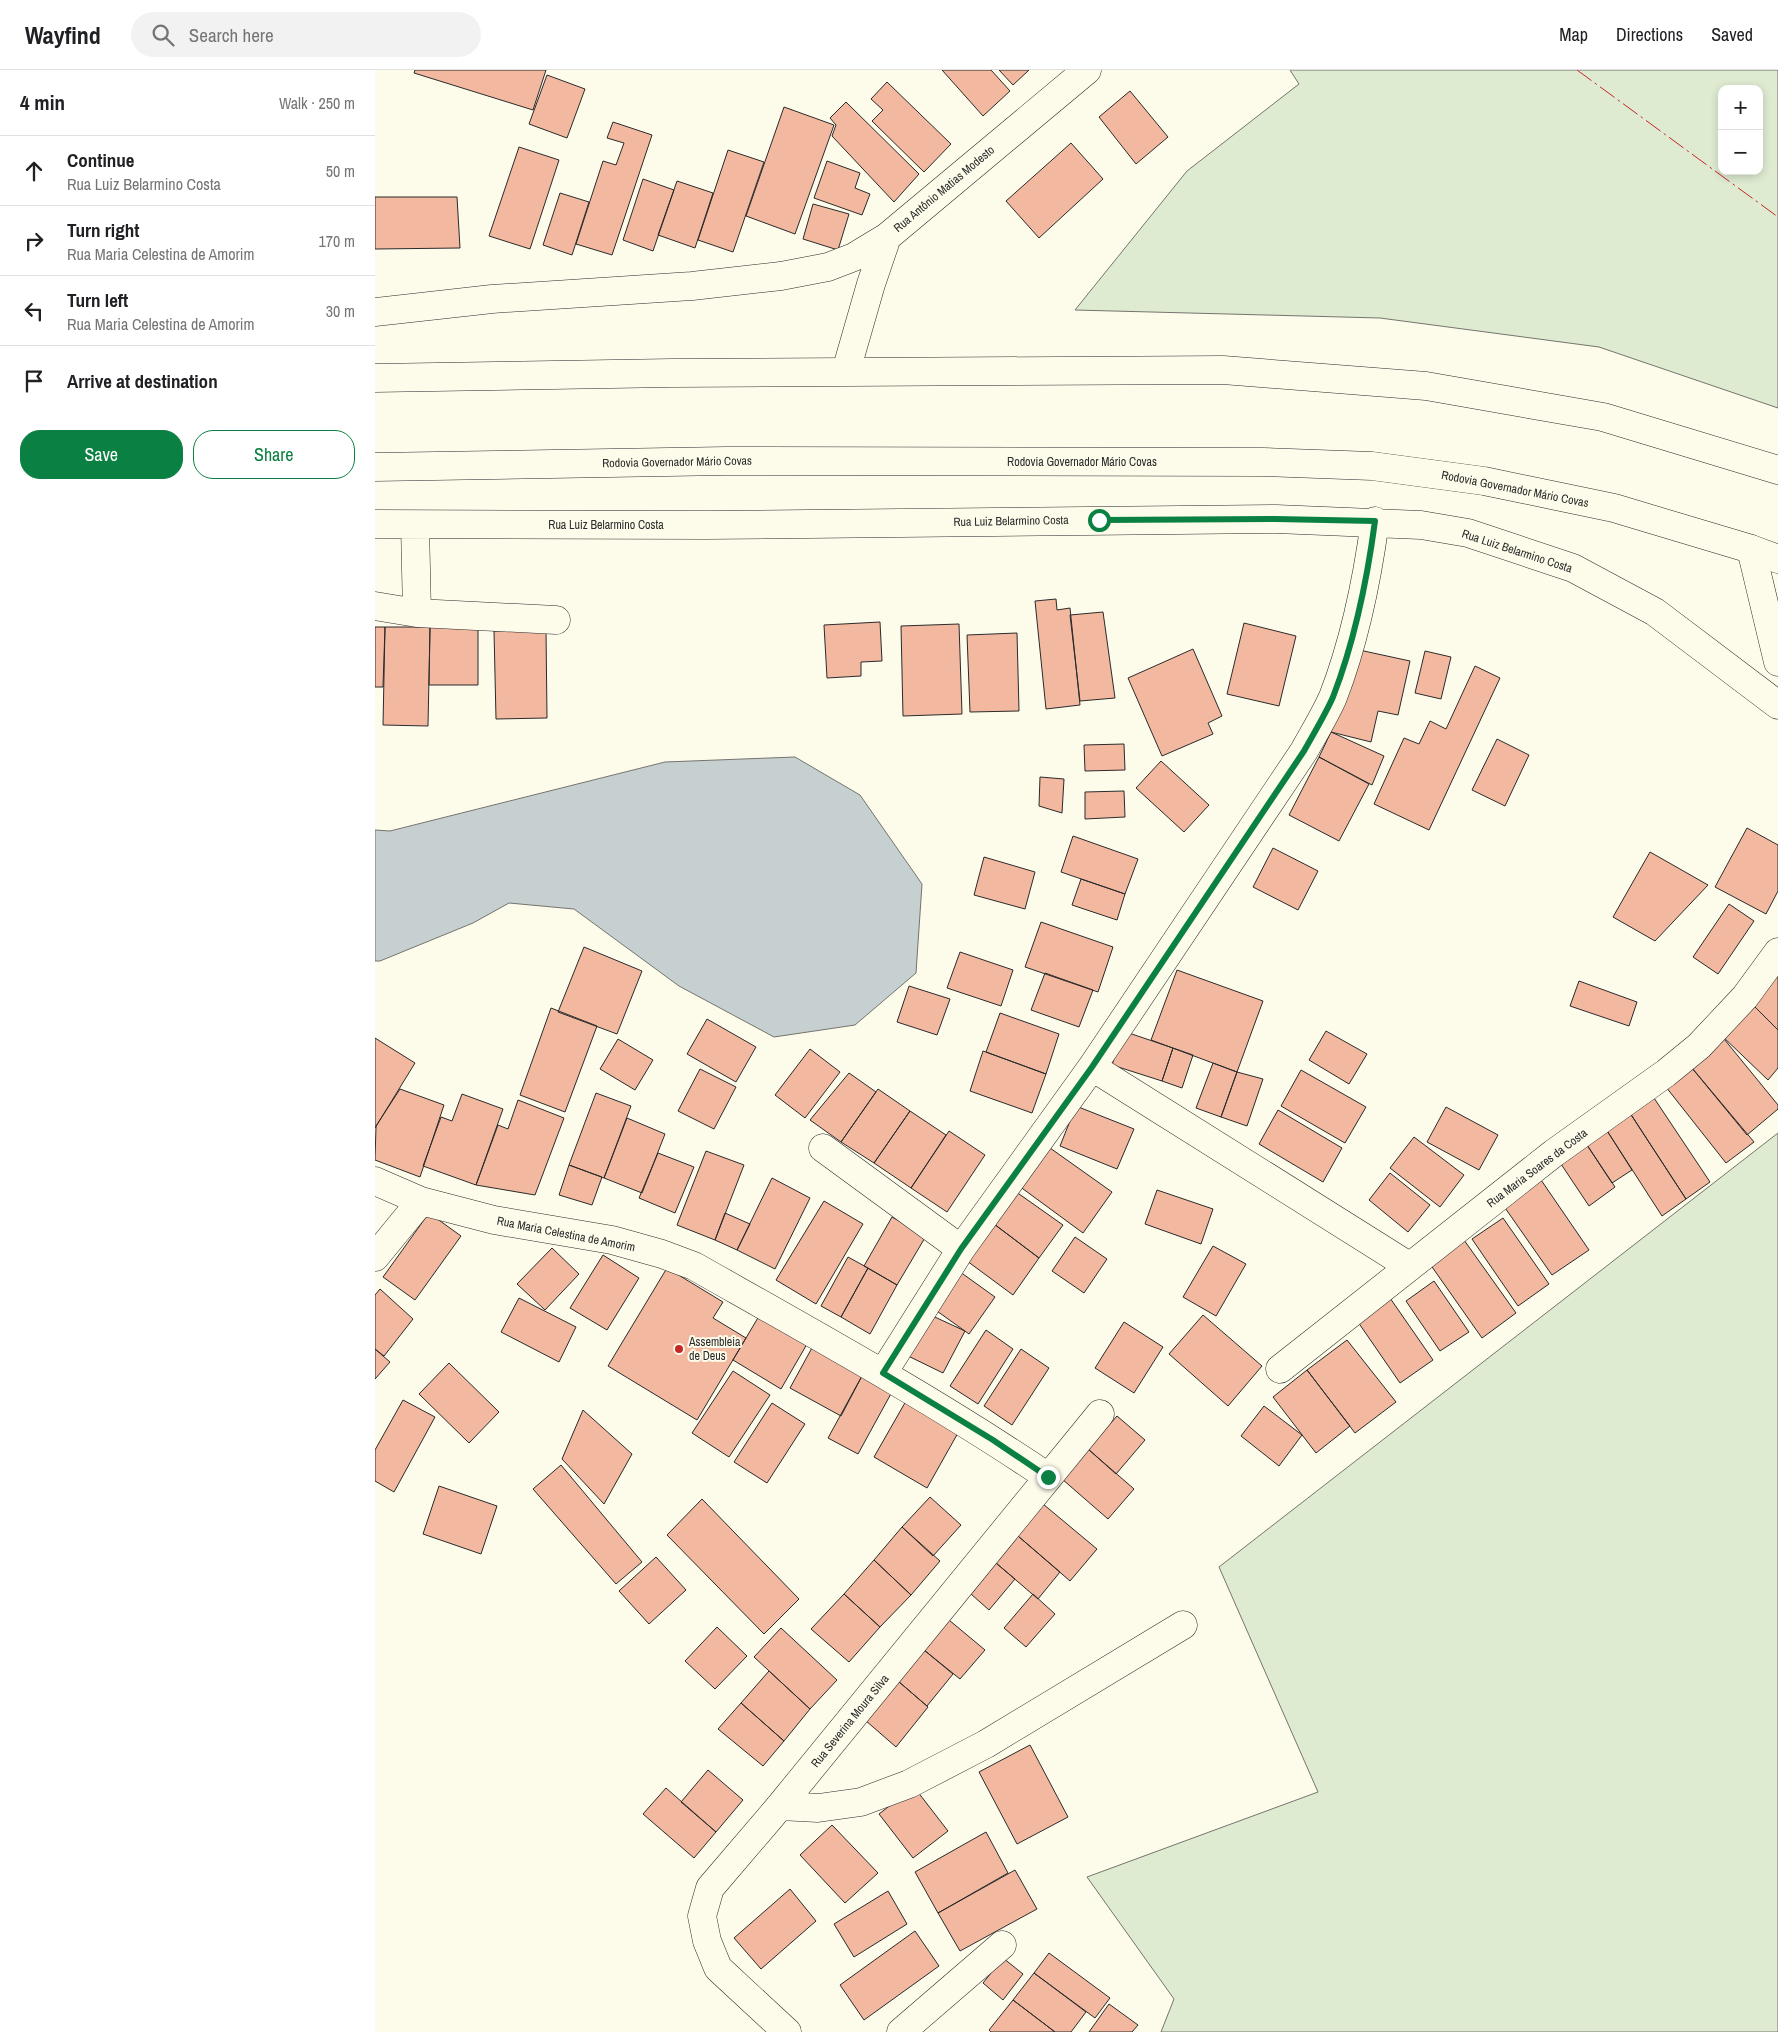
<!DOCTYPE html>
<html lang="en">
<head>
<meta charset="utf-8">
<style>
	body { margin:0; font-family:"Archivo Narrow",sans-serif; background:#f2f2f2; color:#202124 }
	.controls { position:absolute; right:15px; top:15px; display:grid; overflow:hidden; border-radius:10px; box-shadow:0 2px 8px #0003 }
	.controls button { width:45px; height:45px; display:grid; place-items:center; padding:0; border:0; border-bottom:1px solid #e0e0e0; background:#fff; color:#202124; font:25px sans-serif }
	.stop { position:absolute; width:15px; height:15px; margin:-11px; border:4px solid #0b8043; border-radius:50%; background:#fff }
	.stop.end { background:#0b8043; border-color:#fff; box-shadow:0 1px 5px #0008 }
	.list { margin:0; padding:0; list-style:none }
	h2 { display:flex; justify-content:space-between; align-items:center; height:65px; margin:0; padding:0 20px; font-size:21px }
	h2 small { font-size:16px; font-weight:400; color:#757577 }
	.list li { display:grid; grid-template-columns:32px 1fr auto; gap:15px; align-items:center; box-sizing:border-box; height:70px; padding:0 20px; border-top:1px solid #e0e0e0 }
	.list b { display:block; font-size:19px; white-space:nowrap }
	.list p { margin:0; font-size:16px; white-space:nowrap; color:#757577 }
	.list em { font-size:16px; font-style:normal; color:#757577 }
	.actions { display:flex; gap:10px; padding:15px 20px }
	.actions a { flex:1; padding:11px 0; border:1px solid #0b8043; border-radius:20px; text-align:center; font-size:18px; color:#0b8043 }
	.actions .main { background:#0b8043; color:#fff }
	.icon { flex:none; width:28px; height:28px; fill:none; stroke:currentColor; stroke-width:2; stroke-linecap:round; stroke-linejoin:round }
	.map { position:relative; flex:none; width:1403px; height:1962px; overflow:hidden }
	header { display:flex; align-items:center; gap:30px; box-sizing:border-box; height:70px; padding:0 25px; background:#fff; border-bottom:1px solid #e0e0e0 }
	header strong { font-size:24px }
	nav { display:flex; gap:28px; margin-inline-start:auto; font-size:18px }
	.search { width:350px; height:45px; background:#f2f2f2; display:flex; align-items:center; gap:12px; box-sizing:border-box; padding:0 18px; border-radius:28px; color:#757577; font-size:19px }
	main { display:flex }
	aside { flex:1; background:#fff }
	.map>svg:first-child { display:block }
	.green { fill:#deebd1; stroke:#74746e; fill-rule:evenodd }
	.water { fill:#c7d0d0; stroke:#74746e }
	.building { fill:#f2b8a0; stroke:#2b2b2b }
	.lines { fill:none; stroke-linecap:round; stroke-linejoin:round }
	.street-casing { stroke:#2b2b2b; stroke-width:29 }
	.highway-casing { stroke:#2b2b2b; stroke-width:29 }
	.street { stroke:#fdfbea; stroke-width:28 }
	.highway { stroke:#fdfbea; stroke-width:28 }
	.power { stroke:#c62828; stroke-width:1; stroke-dasharray:18 4 2.5 4; stroke-linecap:butt }
	.route { stroke:#0b8043; stroke-width:6 }
	.poi-dot { fill:#c62828; stroke:#fdfbea; stroke-width:2 }
	.labels { text-anchor:middle; dominant-baseline:central; stroke-width:4; stroke-linejoin:round; paint-order:stroke }
	.street-label { font-size:12px; fill:#2b2b2b; stroke:#fdfbea }
	.poi-label { font-size:12px; fill:#2b2b2b; stroke:#fdfbea; text-anchor:start }
</style>
</head>
<body>
<header>
<strong>Wayfind</strong>
<div class="search"><svg class="icon" aria-label="search" viewBox="0 0 24 24"><circle cx="10" cy="10" r="6"/><path d="M15 15l6 6"/></svg>Search here</div>
<nav><a>Map</a><a>Directions</a><a>Saved</a></nav>
</header>
<main>
<aside>
<h2>4 min<small>Walk · 250 m</small></h2>
<ul class="list">
<li><svg class="icon" aria-label="ahead" viewBox="0 0 24 24"><path d="M12 20V5M6 11l6-6 6 6"/></svg><div><b>Continue</b><p>Rua Luiz Belarmino Costa</p></div><em>50 m</em></li>
<li><svg class="icon" aria-label="right" viewBox="0 0 24 24"><path d="M7 20v-9h11M14 6l5 5-5 5"/></svg><div><b>Turn right</b><p>Rua Maria Celestina de Amorim</p></div><em>170 m</em></li>
<li><svg class="icon" aria-label="left" viewBox="0 0 24 24"><path d="M17 20v-9H6M10 6l-5 5 5 5"/></svg><div><b>Turn left</b><p>Rua Maria Celestina de Amorim</p></div><em>30 m</em></li>
<li><svg class="icon" aria-label="arrive" viewBox="0 0 24 24"><path d="M6 21V4h12l-3 4 3 4H6"/></svg><div><b>Arrive at destination</b></div></li>
</ul>
<div class="actions"><a class="main">Save</a><a>Share</a></div>
</aside>
<div class="map">
<svg width="1403" height="1962" viewBox="0 0 1403 1962">
	<rect width="100%" height="100%" fill="#fdfbea"/>
	<path class="green" d="M 915,0 L 1403,0 L 1403,338 L 1224,277 L 1005,248 L 700,240 L 812,101 L 924,14 ZM 1347,19 L 1384,19 L 1384,101 L 1347,101 Z
		M 1403,1063 L 1403,1962 L 786,1962 L 799,1929 L 712,1807 L 943,1722 L 844,1497 Z"/>
	<path class="water" d="M 420,687 L 485,725 L 547,814 L 541,903 L 480,955 L 399,967 L 304,916 L 199,839 L 134,833 L 98,853 L 5,891 L 0,891 L 0,760 L 15,761 L 290,692 Z"/>
	<path class="building" d="M 40,0 L 171,0 L 158,40 L 39,3 Z
		M 567,0 L 616,0 L 635,21 L 608,46 Z
		M 624,0 L 654,0 L 638,15 Z
		M 172,5 L 210,19 L 192,68 L 154,54 Z
		M 512,12 L 576,74 L 549,102 L 497,51 L 508,40 L 496,29 Z
		M 755,21 L 793,67 L 761,94 L 724,47 Z
		M 471,32 L 544,104 L 519,132 L 457,66 L 461,55 L 455,48 Z
		M 409,37 L 459,55 L 420,164 L 371,146 Z
		M 238,52 L 277,65 L 237,185 L 201,174 L 228,91 L 241,95 L 249,73 L 232,68 Z
		M 696,73 L 728,109 L 664,168 L 631,131 Z
		M 144,77 L 184,90 L 155,179 L 114,166 Z
		M 353,80 L 389,92 L 358,182 L 323,170 Z
		M 452,91 L 485,103 L 480,118 L 495,124 L 487,145 L 439,128 Z
		M 268,109 L 299,120 L 278,181 L 248,170 Z
		M 302,111 L 338,123 L 320,178 L 283,165 Z
		M 185,123 L 214,132 L 197,185 L 168,175 Z
		M 0,127 L 82,127 L 85,178 L 0,179 Z
		M 438,134 L 474,144 L 463,180 L 428,169 Z
		M 681,529 L 682,540 L 695,538 L 705,635 L 671,639 L 660,531 Z
		M 728,542 L 740,628 L 705,631 L 695,545 Z
		M 505,552 L 507,591 L 486,592 L 486,606 L 452,608 L 449,555 Z
		M 869,553 L 921,566 L 904,636 L 852,624 Z
		M 584,554 L 587,644 L 528,646 L 526,556 Z
		M 0,557 L 10,557 L 8,617 L 0,617 Z
		M 10,557 L 55,557 L 53,656 L 8,655 Z
		M 55,557 L 103,558 L 103,615 L 54,615 Z
		M 171,560 L 172,648 L 121,649 L 119,561 Z
		M 642,563 L 644,641 L 595,642 L 592,565 Z
		M 975,578 L 1035,591 L 1023,645 L 1003,641 L 996,672 L 956,662 Z
		M 818,579 L 847,646 L 833,653 L 838,664 L 787,686 L 753,608 Z
		M 1050,581 L 1076,587 L 1066,629 L 1040,623 Z
		M 1100,596 L 1125,608 L 1054,760 L 999,734 L 1029,668 L 1044,674 L 1055,651 L 1071,659 Z
		M 956,662 L 1009,686 L 997,715 L 944,687 Z
		M 1122,669 L 1154,685 L 1130,736 L 1097,720 Z
		M 749,674 L 750,700 L 710,701 L 709,675 Z
		M 944,687 L 994,714 L 964,771 L 914,745 Z
		M 786,691 L 834,735 L 809,762 L 761,718 Z
		M 665,707 L 689,709 L 687,743 L 664,736 Z
		M 749,721 L 750,747 L 710,749 L 710,722 Z
		M 1372,758 L 1403,775 L 1403,821 L 1391,844 L 1340,817 Z
		M 698,766 L 763,789 L 750,824 L 686,802 Z
		M 898,778 L 943,801 L 923,840 L 878,817 Z
		M 1275,782 L 1333,815 L 1280,871 L 1238,847 Z
		M 609,787 L 660,802 L 650,839 L 599,825 Z
		M 706,809 L 750,824 L 742,850 L 697,835 Z
		M 1354,834 L 1379,851 L 1343,904 L 1318,887 Z
		M 666,852 L 738,877 L 723,922 L 650,897 Z
		M 209,877 L 267,901 L 242,964 L 183,942 Z
		M 585,882 L 638,900 L 626,936 L 572,918 Z
		M 1403,899 L 1403,960 L 1374,931 Z
		M 802,900 L 888,931 L 862,1002 L 776,970 Z
		M 670,903 L 718,920 L 704,957 L 656,940 Z
		M 1204,911 L 1262,932 L 1254,956 L 1195,936 Z
		M 534,916 L 575,929 L 562,965 L 522,952 Z
		M 1374,931 L 1403,960 L 1403,998 L 1393,1010 L 1345,964 Z
		M 176,938 L 222,956 L 190,1042 L 145,1025 Z
		M 625,943 L 684,964 L 671,1004 L 611,982 Z
		M 332,949 L 381,977 L 361,1012 L 312,984 Z
		M 748,961 L 798,978 L 787,1011 L 737,995 Z
		M 951,961 L 992,984 L 974,1014 L 934,990 Z
		M 1345,964 L 1403,1035 L 1403,1039 L 1372,1065 L 1312,992 Z
		M 0,968 L 40,993 L 0,1058 Z
		M 243,969 L 278,990 L 260,1020 L 225,999 Z
		M 798,978 L 818,985 L 807,1018 L 787,1011 Z
		M 435,979 L 465,1002 L 430,1048 L 400,1025 Z
		M 608,981 L 671,1004 L 657,1043 L 595,1021 Z
		M 1312,992 L 1379,1072 L 1351,1093 L 1287,1012 Z
		M 838,993 L 862,1002 L 846,1047 L 821,1038 Z
		M 325,999 L 361,1017 L 339,1059 L 303,1041 Z
		M 926,1000 L 991,1037 L 970,1073 L 906,1036 Z
		M 862,1002 L 888,1009 L 872,1056 L 846,1047 Z
		M 474,1003 L 501,1022 L 466,1072 L 435,1050 Z
		M 25,1019 L 69,1035 L 45,1107 L 0,1090 L 1,1056 Z
		M 503,1019 L 535,1041 L 499,1093 L 466,1072 Z
		M 221,1023 L 256,1036 L 229,1108 L 194,1095 Z
		M 87,1024 L 128,1039 L 101,1115 L 48,1096 L 66,1047 L 77,1051 Z
		M 1277,1025 L 1335,1112 L 1311,1129 L 1253,1040 Z
		M 143,1030 L 189,1048 L 160,1125 L 101,1115 L 123,1055 L 133,1059 Z
		M 701,1036 L 759,1059 L 742,1099 L 685,1076 Z
		M 1071,1037 L 1123,1065 L 1104,1100 L 1052,1072 Z
		M 903,1040 L 967,1078 L 948,1112 L 884,1074 Z
		M 1253,1040 L 1311,1129 L 1287,1146 L 1229,1056 Z
		M 535,1041 L 571,1065 L 536,1118 L 499,1093 Z
		M 252,1048 L 290,1064 L 267,1123 L 229,1108 Z
		M 1229,1056 L 1257,1100 L 1237,1113 L 1208,1069 Z
		M 574,1061 L 610,1085 L 572,1142 L 536,1118 Z
		M 1039,1067 L 1089,1105 L 1065,1137 L 1015,1098 Z
		M 1208,1069 L 1240,1117 L 1214,1136 L 1182,1088 Z
		M 668,1073 L 737,1122 L 708,1163 L 640,1113 Z
		M 331,1081 L 369,1095 L 340,1170 L 302,1155 Z
		M 283,1083 L 319,1097 L 300,1143 L 264,1128 Z
		M 194,1095 L 227,1107 L 217,1135 L 184,1125 Z
		M 1015,1103 L 1055,1135 L 1033,1162 L 994,1130 Z
		M 1164,1107 L 1214,1180 L 1177,1205 L 1128,1135 Z
		M 397,1108 L 435,1128 L 400,1199 L 362,1180 Z
		M 637,1119 L 688,1155 L 664,1188 L 615,1151 Z
		M 782,1120 L 838,1139 L 826,1174 L 770,1154 Z
		M 449,1131 L 488,1154 L 441,1234 L 401,1210 Z
		M 54,1143 L 86,1166 L 40,1230 L 8,1207 Z
		M 350,1143 L 375,1154 L 362,1180 L 340,1170 Z
		M 517,1147 L 551,1166 L 522,1215 L 489,1196 Z
		M 1128,1148 L 1174,1214 L 1143,1236 L 1097,1169 Z
		M 615,1151 L 664,1188 L 638,1225 L 588,1188 Z
		M 700,1167 L 732,1189 L 709,1223 L 677,1201 Z
		M 1089,1170 L 1141,1243 L 1107,1268 L 1055,1194 Z
		M 838,1176 L 871,1194 L 841,1246 L 808,1227 Z
		M 177,1178 L 204,1204 L 170,1240 L 142,1214 Z
		M 228,1185 L 264,1208 L 232,1260 L 195,1238 Z
		M 473,1187 L 493,1198 L 466,1247 L 446,1236 Z
		M 292,1198 L 348,1232 L 338,1248 L 371,1268 L 322,1350 L 233,1296 Z
		M 493,1198 L 522,1215 L 495,1264 L 466,1247 Z
		M 581,1199 L 620,1227 L 594,1264 L 555,1236 Z
		M 1059,1211 L 1094,1262 L 1065,1281 L 1031,1231 Z
		M 5,1219 L 38,1249 L 9,1286 L 0,1279 L 0,1225 Z
		M 144,1228 L 201,1257 L 184,1292 L 126,1262 Z
		M 1015,1228 L 1058,1290 L 1025,1313 L 983,1252 Z
		M 549,1242 L 590,1261 L 568,1303 L 529,1284 Z
		M 828,1245 L 887,1296 L 853,1336 L 794,1284 Z
		M 384,1246 L 432,1274 L 406,1319 L 358,1290 Z
		M 749,1252 L 788,1277 L 759,1323 L 720,1298 Z
		M 611,1260 L 638,1279 L 603,1334 L 575,1316 Z
		M 972,1270 L 1021,1332 L 980,1363 L 932,1300 Z
		M 438,1276 L 488,1304 L 466,1346 L 415,1318 Z
		M 0,1279 L 15,1292 L 0,1309 Z
		M 646,1279 L 674,1298 L 637,1355 L 609,1336 Z
		M 74,1293 L 124,1342 L 94,1373 L 44,1324 Z
		M 932,1300 L 975,1356 L 941,1383 L 898,1327 Z
		M 358,1301 L 395,1325 L 354,1387 L 317,1363 Z
		M 488,1304 L 518,1320 L 483,1384 L 453,1368 Z
		M 535,1324 L 588,1354 L 552,1418 L 499,1387 Z
		M 28,1330 L 60,1347 L 19,1422 L 0,1411 L 0,1380 Z
		M 397,1333 L 430,1354 L 392,1413 L 359,1392 Z
		M 889,1336 L 927,1365 L 904,1396 L 866,1366 Z
		M 208,1340 L 257,1384 L 229,1434 L 187,1389 Z
		M 742,1346 L 770,1370 L 741,1404 L 713,1379 Z
		M 713,1379 L 759,1419 L 733,1449 L 687,1409 Z
		M 186,1395 L 267,1492 L 241,1514 L 158,1419 Z
		M 64,1416 L 122,1436 L 106,1484 L 48,1464 Z
		M 555,1427 L 586,1455 L 558,1486 L 527,1457 Z
		M 327,1429 L 424,1529 L 389,1564 L 292,1465 Z
		M 668,1434 L 722,1479 L 695,1511 L 643,1466 Z
		M 527,1457 L 565,1491 L 536,1525 L 499,1490 Z
		M 643,1466 L 685,1502 L 663,1529 L 621,1493 Z
		M 281,1487 L 311,1520 L 274,1554 L 244,1521 Z
		M 499,1490 L 536,1525 L 505,1557 L 469,1524 Z
		M 621,1493 L 640,1509 L 614,1540 L 596,1524 Z
		M 469,1524 L 505,1557 L 474,1592 L 436,1559 Z
		M 658,1524 L 680,1544 L 651,1577 L 629,1558 Z
		M 574,1550 L 610,1580 L 585,1609 L 549,1580 Z
		M 342,1557 L 372,1586 L 340,1619 L 310,1591 Z
		M 406,1558 L 462,1610 L 435,1639 L 379,1587 Z
		M 549,1580 L 578,1604 L 552,1636 L 523,1611 Z
		M 394,1601 L 435,1639 L 409,1671 L 366,1633 Z
		M 523,1611 L 553,1637 L 521,1677 L 490,1650 Z
		M 366,1633 L 409,1671 L 388,1696 L 343,1659 Z
		M 655,1675 L 693,1747 L 642,1774 L 604,1702 Z
		M 333,1700 L 368,1730 L 341,1762 L 306,1732 Z
		M 539,1717 L 573,1761 L 538,1788 L 504,1744 Z
		M 291,1718 L 341,1762 L 319,1788 L 268,1744 Z
		M 457,1755 L 503,1803 L 470,1833 L 425,1785 Z
		M 611,1762 L 633,1803 L 563,1843 L 540,1802 Z
		M 640,1800 L 662,1839 L 585,1881 L 563,1843 Z
		M 415,1819 L 441,1851 L 386,1899 L 359,1868 Z
		M 513,1821 L 532,1854 L 479,1887 L 459,1854 Z
		M 540,1861 L 564,1896 L 489,1950 L 465,1915 Z
		M 674,1883 L 735,1928 L 720,1948 L 659,1903 Z
		M 628,1888 L 648,1904 L 628,1930 L 608,1913 Z
		M 659,1903 L 711,1942 L 696,1962 L 680,1962 L 638,1930 Z
		M 638,1930 L 680,1962 L 616,1962 L 614,1960 Z
		M 734,1934 L 763,1955 L 757,1962 L 714,1962 Z"/>
	<g class="lines">
		<g class="street-casing">
			<path id="street" d="M 0,242 L 117,229 L 317,216 L 406,206 L 453,197 L 479,187 L 512,167 L 712,0
				M 471,301 L 496,214 L 512,167
				M 0,454 L 331,455 L 901,449 L 1046,455 L 1093,463 L 1198,498 L 1280,542 L 1403,635
				M 40,455 L 42,543
				M 1376,479 L 1403,592
				M 0,536 L 42,543 L 181,550
				M 717,997 L 1034,1196
				M 448,1078 L 586,1179
				M 0,1111 L 46,1131 L 119,1150 L 237,1170 L 287,1184 L 319,1196 C 439,1264 559,1330 673,1407
				M 0,1187 L 46,1131
				M 905,1299 L 1179,1083 L 1291,1003 L 1324,976 L 1370,927 L 1403,882
				M 508,1303 L 586,1179 L 717,997 L 929,681 C 939,663 950,645 958,627 C 980,570 992,511 1000,451
				M 405,1736 L 443,1738 L 486,1732 L 534,1714 L 611,1674 L 808,1555
				M 412,1962 L 343,1898 L 332,1871 L 327,1846 L 335,1818 L 405,1736 L 725,1344
				M 526,1962 L 627,1875"/>
		</g>
		<g class="highway-casing">
			<path id="highway" d="M 0,308 L 296,303 L 848,300 L 1051,316 L 1228,347 L 1403,400
				M 0,397 L 351,391 L 888,392 L 997,396 L 1109,411 L 1239,438 L 1376,479 L 1403,489"/>
		</g>
		<use href="#street" class="street"/>
		<use href="#highway" class="highway"/>
		<path class="power" d="M 1202,0 L 1403,147"/>
	</g>
	<g class="lines">
		<path class="route" d="M 673,1407 L 618,1370 L 508,1303 L 586,1179 L 717,997 L 929,681 C 939,663 950,645 958,627 C 980,570 992,511 1000,451 L 901,449 L 724,450"/>
	</g>
	<circle class="poi-dot" cx="304" cy="1279" r="5"/>
	<g class="labels">
		<g class="street-label">
			<text transform="translate(569 119) rotate(-40)">Rua Antônio Matias Modesto</text>
			<text transform="translate(302 392) rotate(-1)">Rodovia Governador Mário Covas</text>
			<text x="707" y="392">Rodovia Governador Mário Covas</text>
			<text transform="translate(1140 419) rotate(11)">Rodovia Governador Mário Covas</text>
			<text transform="translate(636 451) rotate(-1)">Rua Luiz Belarmino Costa</text>
			<text x="231" y="455">Rua Luiz Belarmino Costa</text>
			<text transform="translate(1142 481) rotate(18)">Rua Luiz Belarmino Costa</text>
			<text transform="translate(1162 1098) rotate(-37)">Rua Maria Soares da Costa</text>
			<text transform="translate(191 1164) rotate(11)">Rua Maria Celestina de Amorim</text>
			<text transform="translate(475 1651) rotate(-51)">Rua Severina Moura Silva</text>
		</g>
		<g class="poi-label">
			<text x="314" y="1272">Assembleia<tspan x="314" dy="14">de Deus</tspan></text>
		</g>
	</g>
</svg>
<div class="controls">
<button>+</button>
<button>−</button>
</div>
<div class="stop" style="left:724px;top:450px"></div>
<div class="stop end" style="left:673px;top:1407px"></div>
</div>
</main>
</body>
</html>
